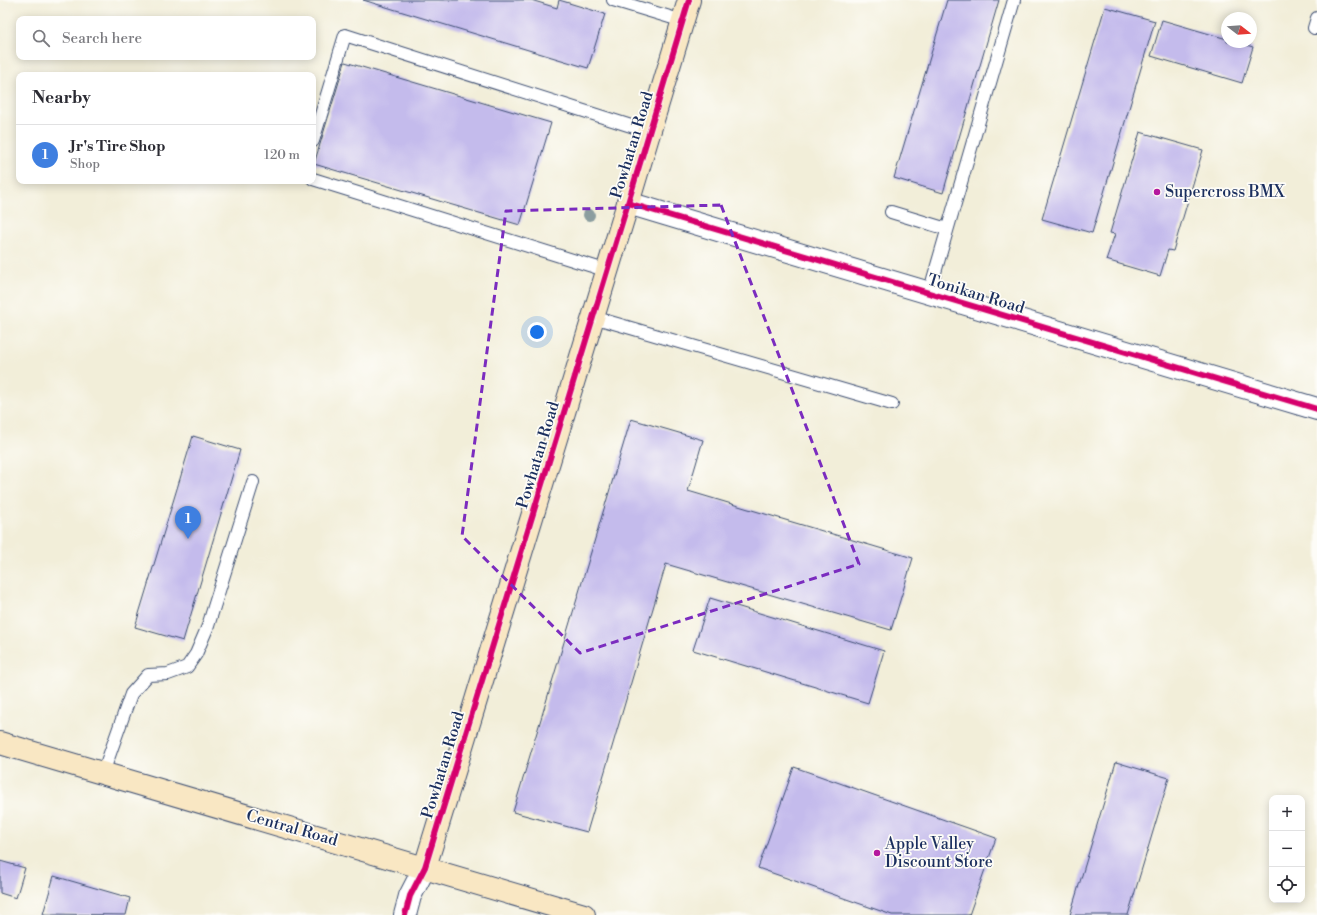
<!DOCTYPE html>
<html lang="en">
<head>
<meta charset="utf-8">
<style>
	body { margin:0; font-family:"Libre Bodoni",serif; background:#f2f2f3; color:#2b2b33 }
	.controls { position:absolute; right:12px; bottom:12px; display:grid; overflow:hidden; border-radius:8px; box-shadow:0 2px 10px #0003 }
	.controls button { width:36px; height:36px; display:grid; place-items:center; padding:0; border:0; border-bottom:1px solid #e1e1e2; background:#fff; color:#2b2b33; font:20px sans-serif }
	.compass { position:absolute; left:1221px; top:12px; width:36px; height:36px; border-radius:50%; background:#fff; box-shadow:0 2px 10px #0003; rotate:107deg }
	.you { position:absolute; left:537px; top:332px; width:14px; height:14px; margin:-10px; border:3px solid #fff; border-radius:50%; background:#1a73e8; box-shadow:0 0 0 6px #1a73e833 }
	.badge { display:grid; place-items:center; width:26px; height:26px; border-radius:50%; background:#b45309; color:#fff; font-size:13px; font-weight:700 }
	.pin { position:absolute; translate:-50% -33px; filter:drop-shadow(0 1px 2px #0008) }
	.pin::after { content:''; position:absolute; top:21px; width:14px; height:12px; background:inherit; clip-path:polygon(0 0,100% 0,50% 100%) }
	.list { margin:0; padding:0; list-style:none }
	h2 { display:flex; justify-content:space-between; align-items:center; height:52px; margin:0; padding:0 16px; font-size:17px }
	h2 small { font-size:13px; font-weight:400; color:#7c7c81 }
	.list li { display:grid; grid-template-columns:26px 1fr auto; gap:12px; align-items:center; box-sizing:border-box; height:60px; padding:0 16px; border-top:1px solid #e1e1e2 }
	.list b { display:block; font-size:15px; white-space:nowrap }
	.list p { margin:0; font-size:13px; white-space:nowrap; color:#7c7c81 }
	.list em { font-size:13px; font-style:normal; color:#7c7c81 }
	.icon { flex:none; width:22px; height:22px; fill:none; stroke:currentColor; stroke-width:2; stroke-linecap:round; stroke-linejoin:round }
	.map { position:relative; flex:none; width:1317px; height:915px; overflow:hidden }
	.search { position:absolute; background:#fff; box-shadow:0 2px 10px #0003; left:16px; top:16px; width:300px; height:44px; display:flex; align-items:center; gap:10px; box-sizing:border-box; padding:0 14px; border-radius:8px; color:#7c7c81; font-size:15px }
	.panel { position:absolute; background:#fff; box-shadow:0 2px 10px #0003; left:16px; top:72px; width:300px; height:112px; border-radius:8px }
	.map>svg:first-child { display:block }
	.building { fill:#c4bbec }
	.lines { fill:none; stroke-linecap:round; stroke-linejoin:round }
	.lane-casing { stroke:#3b4c70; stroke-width:14 }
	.street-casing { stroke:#3b4c70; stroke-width:24 }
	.secondary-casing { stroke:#3b4c70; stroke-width:24 }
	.lane { stroke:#fff; stroke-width:12 }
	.street { stroke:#fff; stroke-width:22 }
	.secondary { stroke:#f9e7c3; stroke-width:22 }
	.cycleway-casing { stroke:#fdfcf7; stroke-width:8 }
	.cycleway { stroke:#d6006c; stroke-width:6 }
	.tree { fill:#8b9d9f }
	.marked { fill:none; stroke:#7b2cbf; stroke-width:3; stroke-dasharray:8 5; stroke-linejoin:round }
	.poi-dot { fill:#b5179e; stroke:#fdfcf7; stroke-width:1.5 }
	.labels { text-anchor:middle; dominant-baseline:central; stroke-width:3.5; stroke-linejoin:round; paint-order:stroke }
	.street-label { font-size:16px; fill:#1b2f5e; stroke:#fdfcf7 }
	.poi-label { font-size:16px; fill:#1b2f5e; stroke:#fdfcf7; text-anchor:start }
</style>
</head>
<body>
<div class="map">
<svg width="1317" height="915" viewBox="0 0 1317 915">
	<rect width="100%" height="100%" fill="#fdfcf7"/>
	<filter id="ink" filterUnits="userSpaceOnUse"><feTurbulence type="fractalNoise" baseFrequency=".025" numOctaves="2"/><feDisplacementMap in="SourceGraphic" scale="8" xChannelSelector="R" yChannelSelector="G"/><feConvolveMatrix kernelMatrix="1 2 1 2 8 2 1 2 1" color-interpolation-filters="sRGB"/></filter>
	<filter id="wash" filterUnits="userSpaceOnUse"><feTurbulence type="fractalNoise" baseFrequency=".012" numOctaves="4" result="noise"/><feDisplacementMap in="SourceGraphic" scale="16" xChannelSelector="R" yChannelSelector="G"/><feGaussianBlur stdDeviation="0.9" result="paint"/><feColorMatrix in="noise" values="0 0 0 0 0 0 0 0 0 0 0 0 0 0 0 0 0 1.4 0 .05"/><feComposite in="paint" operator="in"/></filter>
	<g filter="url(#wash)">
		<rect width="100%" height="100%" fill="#f2eed9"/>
		<g id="blocks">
			<path class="building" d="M 363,0 L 531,0 L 557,8 L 559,0 L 605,14 L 588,68 Z
				M 947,0 L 999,0 L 943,193 L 894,178 Z
				M 1105,7 L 1155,21 L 1092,233 L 1042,219 Z
				M 1162,20 L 1227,39 L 1227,42 L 1236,42 L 1253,47 L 1242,83 L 1151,56 Z
				M 345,62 L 551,123 L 520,225 L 314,164 Z
				M 1140,132 L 1203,150 L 1173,251 L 1168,250 L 1160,276 L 1106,260 L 1115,234 L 1110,233 Z
				M 631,419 L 703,440 L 688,491 L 913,558 L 891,630 L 666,564 L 587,832 L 513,812 Z
				M 193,436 L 240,450 L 183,641 L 135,627 Z
				M 710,598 L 884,651 L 868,703 L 693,650 Z
				M 1116,762 L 1169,778 L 1128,915 L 1070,915 Z
				M 794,767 L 996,838 L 969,915 L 892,915 L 758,868 Z
				M 0,861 L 25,868 L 16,898 L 0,893 Z
				M 54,876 L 130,898 L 126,915 L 43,914 Z"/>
		</g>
	</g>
	<g filter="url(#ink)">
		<use href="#blocks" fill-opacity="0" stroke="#3b4c70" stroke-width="1"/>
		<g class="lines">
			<g class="lane-casing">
				<path id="lane" d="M 613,0 L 683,21
					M 1317,18 L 1314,28 L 1317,28
					M 313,141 L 345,35 L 650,132
					M 313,179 L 608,271
					M 891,212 L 947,229
					M 929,293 L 1014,0
					M 593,317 L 892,404
					M 103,773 L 131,694 L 148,675 L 168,674 L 187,667 L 196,654 L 208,626 L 253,482"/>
			</g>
			<g class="street-casing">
				<path id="street" d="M 628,203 L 1317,409
					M 405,915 L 410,896 L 425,867"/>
			</g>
			<g class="secondary-casing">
				<path id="secondary" d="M 0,743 L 584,915
					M 425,867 L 628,203 L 689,0"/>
			</g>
			<use href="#lane" class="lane"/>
			<use href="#street" class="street"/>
			<use href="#secondary" class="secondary"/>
			<g class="cycleway-casing">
				<path id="cycleway" d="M 628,203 L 1317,409
					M 405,915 L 410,896 L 425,867 L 628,203 L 689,0"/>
			</g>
			<use href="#cycleway" class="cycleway"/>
		</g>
		<circle class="tree" cx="589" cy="215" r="6"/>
	</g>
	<path class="marked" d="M 721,205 L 859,564 L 580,653 L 462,536 L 506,211 Z"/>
	<g class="poi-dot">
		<circle cx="1157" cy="192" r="4"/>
		<circle cx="877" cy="853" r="4"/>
	</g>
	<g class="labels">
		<g class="street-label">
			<text transform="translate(632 145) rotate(-73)">Powhatan Road</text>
			<text transform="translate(976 294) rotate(17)">Tonikan Road</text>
			<text transform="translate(538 455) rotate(-73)">Powhatan Road</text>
			<text transform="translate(443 765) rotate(-73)">Powhatan Road</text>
			<text transform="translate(292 828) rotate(16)">Central Road</text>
		</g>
		<g class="poi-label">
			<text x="1165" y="192">Supercross BMX</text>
			<text x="885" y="844">Apple Valley<tspan x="885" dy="18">Discount Store</tspan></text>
		</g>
	</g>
</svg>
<div class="controls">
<button>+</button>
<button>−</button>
<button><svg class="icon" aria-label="locate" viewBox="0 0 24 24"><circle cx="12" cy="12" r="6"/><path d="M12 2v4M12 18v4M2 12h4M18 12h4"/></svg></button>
</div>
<svg class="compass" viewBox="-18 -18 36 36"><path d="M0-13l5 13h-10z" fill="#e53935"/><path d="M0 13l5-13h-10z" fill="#7c7c81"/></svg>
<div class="you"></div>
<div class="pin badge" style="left:188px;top:539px;background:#3f7fe0">1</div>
<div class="search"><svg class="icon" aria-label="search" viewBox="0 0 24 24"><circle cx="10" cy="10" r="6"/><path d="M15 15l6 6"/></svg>Search here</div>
<section class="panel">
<h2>Nearby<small></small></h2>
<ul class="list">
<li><span class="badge" style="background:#3f7fe0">1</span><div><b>Jr's Tire Shop</b><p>Shop</p></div><em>120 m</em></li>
</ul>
</section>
</div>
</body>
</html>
